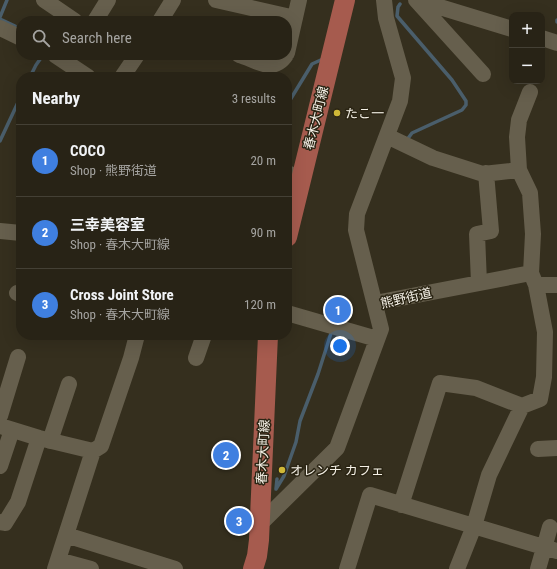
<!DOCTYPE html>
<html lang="en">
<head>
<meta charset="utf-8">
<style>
	body { margin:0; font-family:"Roboto Condensed","Noto Sans JP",sans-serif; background:#342f23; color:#f1f3f6 }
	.controls { position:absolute; right:12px; top:12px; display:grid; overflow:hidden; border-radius:8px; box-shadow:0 4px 16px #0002 }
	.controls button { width:36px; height:36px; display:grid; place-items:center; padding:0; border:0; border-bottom:1px solid #444035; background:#282316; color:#f1f3f6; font:20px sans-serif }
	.you { position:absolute; left:340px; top:346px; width:14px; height:14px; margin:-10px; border:3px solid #fff; border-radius:50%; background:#1a73e8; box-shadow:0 0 0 6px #1a73e833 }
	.badge { display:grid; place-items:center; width:26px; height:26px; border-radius:50%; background:#ea580c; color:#fff; font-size:13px; font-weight:700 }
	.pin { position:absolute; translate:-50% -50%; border:2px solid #fff; box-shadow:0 1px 4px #0006 }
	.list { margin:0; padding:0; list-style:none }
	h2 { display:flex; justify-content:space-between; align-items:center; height:52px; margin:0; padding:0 16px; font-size:17px }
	h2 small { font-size:13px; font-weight:400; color:#a5a4a1 }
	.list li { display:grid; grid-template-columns:26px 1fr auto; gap:12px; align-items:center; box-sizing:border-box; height:72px; padding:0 16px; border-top:1px solid #444035 }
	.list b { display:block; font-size:15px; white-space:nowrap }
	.list p { margin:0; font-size:13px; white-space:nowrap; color:#a5a4a1 }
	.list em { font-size:13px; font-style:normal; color:#a5a4a1 }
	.icon { flex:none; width:22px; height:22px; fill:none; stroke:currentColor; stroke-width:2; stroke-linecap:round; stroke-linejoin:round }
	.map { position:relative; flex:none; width:557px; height:569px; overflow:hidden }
	.search { position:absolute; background:#282316; box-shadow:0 4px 16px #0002; left:16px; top:16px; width:276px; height:44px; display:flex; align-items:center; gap:10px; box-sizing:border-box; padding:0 14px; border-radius:16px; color:#a5a4a1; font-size:15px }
	.panel { position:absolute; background:#282316; box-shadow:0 4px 16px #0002; left:16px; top:72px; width:276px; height:268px; border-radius:16px }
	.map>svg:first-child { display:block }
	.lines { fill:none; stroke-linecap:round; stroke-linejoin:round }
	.stream { stroke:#4a5e6b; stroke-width:3.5 }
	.minor { stroke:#665f4d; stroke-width:16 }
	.major { stroke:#a65b4e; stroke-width:20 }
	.poi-dot { fill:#cfb837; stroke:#2b2514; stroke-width:1.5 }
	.labels { text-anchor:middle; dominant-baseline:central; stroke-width:3; stroke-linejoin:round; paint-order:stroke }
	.poi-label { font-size:13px; fill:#f5f1e7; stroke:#2b2514; text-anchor:start }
	.street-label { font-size:13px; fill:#f5f1e7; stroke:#2b2514 }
</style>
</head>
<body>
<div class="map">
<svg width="557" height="569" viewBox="0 0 557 569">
	<rect width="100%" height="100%" fill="#352f1e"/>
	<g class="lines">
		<path class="stream" d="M 400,4 L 398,7 L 397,16 L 452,80 L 466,101 L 466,105 L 462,110 L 412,133 L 406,141
			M 0,17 L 7,0
			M 0,19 L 15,26
			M 557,22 L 557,20
			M 30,77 L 36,65 L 43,55
			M 287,105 L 312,64 L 323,59
			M 0,141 L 21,96
			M 277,479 L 276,489 L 284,476 L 296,442 L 300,421 L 318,374 L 332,330"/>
		<path class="minor" d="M 44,0 L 75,21
			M 216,0 L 295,18
			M 416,0 L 483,74
			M 417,0 L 512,29
			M 95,21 L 108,0
			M 160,21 L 173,0
			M 0,28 L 21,38
			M 542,38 L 557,43
			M 287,53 L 299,0
			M 55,55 L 88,77
			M 239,55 C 255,59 273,75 286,55
			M 122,77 L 137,55
			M 387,136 L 433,158 L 483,174 L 519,170
			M 287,173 L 302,178
			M 0,231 L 21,233
			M 479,283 L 477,234 L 491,231 L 486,173
			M 536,285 L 557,285
			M 17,293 L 21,294
			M 375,303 L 531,273
			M 287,313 L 377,339
			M 196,358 L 204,335
			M 0,416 L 18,357
			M 0,426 L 39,438 L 93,451 L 101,446 L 131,358 L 137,335
			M 50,441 L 69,384
			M 538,449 L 557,448
			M 0,466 L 12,430
			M 401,505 L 440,383 L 476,388 L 522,406 L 540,399 L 544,377 L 545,332 L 536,285 L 531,273 L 533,234 L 530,193 L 519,170 L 517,137 L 519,120 L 530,92
			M 0,522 L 5,523 L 18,502 L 39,438
			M 260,524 L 337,448 L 381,329 L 356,230 L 357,214 L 400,101 L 403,78 L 386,18 L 384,0
			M 66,535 L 175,569
			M 58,560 L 91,569
			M 55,569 L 93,451
			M 347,569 L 370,495 L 557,551
			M 457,569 L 474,526 L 489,475 L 522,406
			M 538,569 L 550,527"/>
		<path class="major" d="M 287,237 L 345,0
			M 253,569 L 257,556 L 259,540 L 268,335"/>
	</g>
	<g class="poi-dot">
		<circle cx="337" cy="113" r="4"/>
		<circle cx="282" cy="470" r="4"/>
	</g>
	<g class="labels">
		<g class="poi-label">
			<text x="345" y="113">たこ一</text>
			<text x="290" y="470">オレンチ カフェ</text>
		</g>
		<g class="street-label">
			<text transform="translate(316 118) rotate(-76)">春木大町線</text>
			<text transform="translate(406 298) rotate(-13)">熊野街道</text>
			<text transform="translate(263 452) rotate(-87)">春木大町線</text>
		</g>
	</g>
</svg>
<div class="controls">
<button>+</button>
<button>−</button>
</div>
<div class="you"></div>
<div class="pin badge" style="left:338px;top:310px;background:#3f7fe0">1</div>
<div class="pin badge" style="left:226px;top:455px;background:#3f7fe0">2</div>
<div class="pin badge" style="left:239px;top:521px;background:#3f7fe0">3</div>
<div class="search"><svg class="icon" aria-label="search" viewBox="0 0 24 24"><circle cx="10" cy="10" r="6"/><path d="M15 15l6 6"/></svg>Search here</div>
<section class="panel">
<h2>Nearby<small>3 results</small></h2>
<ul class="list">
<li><span class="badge" style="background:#3f7fe0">1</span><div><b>COCO</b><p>Shop · 熊野街道</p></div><em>20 m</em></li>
<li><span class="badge" style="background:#3f7fe0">2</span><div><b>三幸美容室</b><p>Shop · 春木大町線</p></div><em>90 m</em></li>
<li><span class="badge" style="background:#3f7fe0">3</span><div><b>Cross Joint Store</b><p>Shop · 春木大町線</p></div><em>120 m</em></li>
</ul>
</section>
</div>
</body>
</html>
